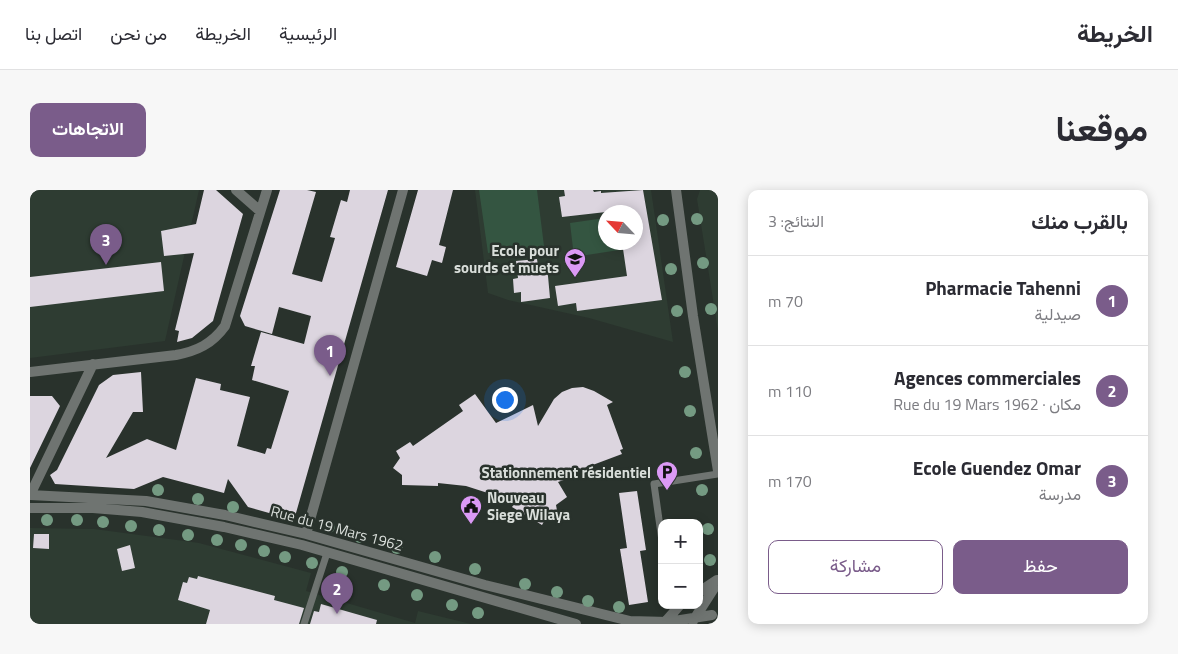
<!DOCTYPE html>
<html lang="ar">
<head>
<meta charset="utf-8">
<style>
	body { margin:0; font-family:"Titillium Web",Vazirmatn,sans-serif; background:#f7f7f7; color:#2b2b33; direction:rtl }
	.controls { position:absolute; right:15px; bottom:15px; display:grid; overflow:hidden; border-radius:10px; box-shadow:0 2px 12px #0003 }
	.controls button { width:45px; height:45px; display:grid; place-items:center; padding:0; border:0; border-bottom:1px solid #e1e1e2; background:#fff; color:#2b2b33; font:25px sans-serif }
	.compass { position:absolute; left:568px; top:15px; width:45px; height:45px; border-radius:50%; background:#fff; box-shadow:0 2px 12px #0003; rotate:296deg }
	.you { position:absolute; left:474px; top:209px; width:18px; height:18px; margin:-12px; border:4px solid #fff; border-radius:50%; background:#1a73e8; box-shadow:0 0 0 8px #1a73e833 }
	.badge { display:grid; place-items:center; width:32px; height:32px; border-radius:50%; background:#7a5c8a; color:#fff; font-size:16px; font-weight:700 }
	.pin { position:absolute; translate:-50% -41px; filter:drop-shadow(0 1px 2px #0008) }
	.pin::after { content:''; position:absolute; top:26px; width:18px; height:15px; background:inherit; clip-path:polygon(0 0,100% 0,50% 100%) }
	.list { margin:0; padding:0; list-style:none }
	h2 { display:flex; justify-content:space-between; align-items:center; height:65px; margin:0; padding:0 20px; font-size:21px }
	h2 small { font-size:16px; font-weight:400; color:#7c7c81 }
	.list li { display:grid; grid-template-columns:32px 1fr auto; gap:15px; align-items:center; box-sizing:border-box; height:90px; padding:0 20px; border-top:1px solid #e1e1e2 }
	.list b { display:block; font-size:19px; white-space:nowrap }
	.list p { margin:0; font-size:16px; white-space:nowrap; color:#7c7c81 }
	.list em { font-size:16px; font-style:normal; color:#7c7c81 }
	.actions { display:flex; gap:10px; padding:15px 20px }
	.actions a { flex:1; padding:11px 0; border:1px solid #7a5c8a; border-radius:10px; text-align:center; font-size:18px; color:#7a5c8a }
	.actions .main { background:#7a5c8a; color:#fff }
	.map { position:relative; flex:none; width:688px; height:434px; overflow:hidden; direction:ltr; border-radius:10px }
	header { display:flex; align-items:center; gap:30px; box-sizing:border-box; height:70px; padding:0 25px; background:#fff; border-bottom:1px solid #e1e1e2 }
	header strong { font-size:24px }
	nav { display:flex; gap:28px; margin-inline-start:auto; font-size:18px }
	.intro { display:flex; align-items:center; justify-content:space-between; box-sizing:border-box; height:120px; padding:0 30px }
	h1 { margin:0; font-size:35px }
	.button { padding:12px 22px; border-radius:10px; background:#7a5c8a; color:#fff; font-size:18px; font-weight:700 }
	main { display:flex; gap:30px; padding:0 30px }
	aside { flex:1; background:#fff; border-radius:10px; box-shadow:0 2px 12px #0003 }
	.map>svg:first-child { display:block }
	.built { fill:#2e3c32; fill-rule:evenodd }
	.green { fill:#345541 }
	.building { fill:#dcd5df }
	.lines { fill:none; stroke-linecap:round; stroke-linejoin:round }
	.service { stroke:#6f7471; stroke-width:7 }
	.minor { stroke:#6f7471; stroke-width:10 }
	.tree { fill:#749a82 }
	.labels { text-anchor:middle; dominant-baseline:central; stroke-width:5; stroke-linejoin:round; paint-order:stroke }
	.poi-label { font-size:15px; font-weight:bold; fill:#d9deda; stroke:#29322c; text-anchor:end }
	.street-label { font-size:15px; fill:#d9deda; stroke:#29322c }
</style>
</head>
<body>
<header>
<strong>الخريطة</strong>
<nav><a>الرئيسية</a><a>الخريطة</a><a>من نحن</a><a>اتصل بنا</a></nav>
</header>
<div class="intro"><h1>موقعنا</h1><a class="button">الاتجاهات</a></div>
<main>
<aside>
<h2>بالقرب منك<small>النتائج: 3</small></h2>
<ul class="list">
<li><span class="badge">1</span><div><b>Pharmacie Tahenni</b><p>صيدلية</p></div><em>70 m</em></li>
<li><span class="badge">2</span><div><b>Agences commerciales</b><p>مكان · Rue du 19 Mars 1962</p></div><em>110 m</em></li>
<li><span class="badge">3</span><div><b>Ecole Guendez Omar</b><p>مدرسة</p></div><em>170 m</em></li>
</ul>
<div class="actions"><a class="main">حفظ</a><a>مشاركة</a></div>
</aside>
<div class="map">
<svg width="688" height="434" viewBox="0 0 688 434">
	<rect width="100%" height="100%" fill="#29322c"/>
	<path class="built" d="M 0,0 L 169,0 L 135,151 L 0,168 Z
		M 445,0 L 621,0 L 643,152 L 559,128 L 478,110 L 458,103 ZM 576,22 L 606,22 L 606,52 L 576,52 Z
		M 670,0 L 688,0 L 688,141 L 667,9 Z
		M 0,338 L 64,339 L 169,353 L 281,383 L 276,401 L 385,433 L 388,421 L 441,434 L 0,434 Z"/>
	<path class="green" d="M 449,0 L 507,0 L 514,56 L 458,63 Z
		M 575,28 L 576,52 L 588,53 L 589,60 L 544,67 L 540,33 Z"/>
	<path class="building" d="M 174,0 L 186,0 L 213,24 L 183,131 L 162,148 L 147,152 L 149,141 L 145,140 L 164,63 L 134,66 L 131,41 L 166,34 Z
		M 250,0 L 277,0 L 286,2 L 262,84 L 292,92 L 305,48 L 300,47 L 311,10 L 317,12 L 320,0 L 358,0 L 264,330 L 218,317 L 198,289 L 194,303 L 133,287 L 104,299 L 25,294 L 20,285 L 27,280 L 69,195 L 83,185 L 111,182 L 113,222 L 103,222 L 76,268 L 117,249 L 146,260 L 166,188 L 191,194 L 190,200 L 220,207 L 207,256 L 235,264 L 237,258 L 241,259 L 259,201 L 222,190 L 225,176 L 221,176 L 231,142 L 274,154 L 281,126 L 249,117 L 242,144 L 215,136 L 210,126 Z
		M 388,0 L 423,0 L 409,55 L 416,57 L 412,73 L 402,70 L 397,86 L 366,77 Z
		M 534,0 L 563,0 L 564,2 L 571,1 L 571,3 L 613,0 L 632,110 L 547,121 L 546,113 L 528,116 L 525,96 L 597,86 L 592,52 L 606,52 L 606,22 L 576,22 L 532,27 L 529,7 L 535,6 Z
		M 507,69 L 508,76 L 517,75 L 520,108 L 491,112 L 491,102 L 484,103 L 483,89 L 488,88 L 486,71 Z
		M 131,72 L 134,101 L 0,117 L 0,87 Z
		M 553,197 L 564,201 L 583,212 L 577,215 L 593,259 L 590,260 L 592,264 L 544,282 L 545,286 L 528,292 L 537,307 L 526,315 L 528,326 L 517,326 L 512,335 L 482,317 L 484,314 L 464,305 L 436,296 L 408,293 L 408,296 L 372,295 L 372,285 L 363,278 L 370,268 L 366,261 L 380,252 L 383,256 L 433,221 L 429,215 L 445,204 L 466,233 L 503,215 L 508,236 L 524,209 L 532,202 L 542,198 Z
		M 0,206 L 22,206 L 30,216 L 0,278 Z
		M 607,301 L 616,360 L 610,361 L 618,412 L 599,415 L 590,359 L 597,358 L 589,303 Z
		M 4,344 L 19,344 L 19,359 L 3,358 Z
		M 100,355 L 105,378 L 92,381 L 87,359 Z
		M 168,386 L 245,406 L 244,410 L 274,418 L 269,434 L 176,434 L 180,420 L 148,410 L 153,392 L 157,393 L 159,387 L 167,389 Z
		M 291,414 L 347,430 L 346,434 L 280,434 L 284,421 L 289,422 Z"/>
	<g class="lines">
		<path class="service" d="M 632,351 L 624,294 L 688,284
			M 274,434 L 297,363"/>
		<path class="minor" d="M 206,0 L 230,21
			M 646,0 L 663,126 L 688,281
			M 0,182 L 146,165 C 167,161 182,154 195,136 L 237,0
			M 0,305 L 116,311 L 195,325 L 276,344 L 455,395 L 600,431 L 638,432 L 682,425
			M 0,305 L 63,174
			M 0,318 L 63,318 L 112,322 L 194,337 L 272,355 L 546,434
			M 276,344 L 373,0
			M 669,402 L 687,390
			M 663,431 L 688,392
			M 635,432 L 650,415"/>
	</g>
	<g class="tree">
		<circle cx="667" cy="29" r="6"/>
		<circle cx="633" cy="30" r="6"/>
		<circle cx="673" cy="73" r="6"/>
		<circle cx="641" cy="79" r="6"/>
		<circle cx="681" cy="119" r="6"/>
		<circle cx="647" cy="121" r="6"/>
		<circle cx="655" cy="182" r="6"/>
		<circle cx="660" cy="221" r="6"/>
		<circle cx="666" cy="263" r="6"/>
		<circle cx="128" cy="300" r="6"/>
		<circle cx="672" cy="300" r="6"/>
		<circle cx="168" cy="309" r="6"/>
		<circle cx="203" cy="317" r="6"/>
		<circle cx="17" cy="330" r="6"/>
		<circle cx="47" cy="330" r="6"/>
		<circle cx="73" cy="332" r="6"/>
		<circle cx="101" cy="336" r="6"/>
		<circle cx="299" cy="337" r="6"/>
		<circle cx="678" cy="339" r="6"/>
		<circle cx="129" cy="340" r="6"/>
		<circle cx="158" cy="345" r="6"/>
		<circle cx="330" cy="347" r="6"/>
		<circle cx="187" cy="350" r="6"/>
		<circle cx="211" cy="355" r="6"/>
		<circle cx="367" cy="358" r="6"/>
		<circle cx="234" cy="361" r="6"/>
		<circle cx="255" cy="367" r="6"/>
		<circle cx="405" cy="367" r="6"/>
		<circle cx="680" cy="370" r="6"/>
		<circle cx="282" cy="373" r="6"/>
		<circle cx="445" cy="379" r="6"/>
		<circle cx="312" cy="382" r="6"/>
		<circle cx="495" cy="394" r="6"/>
		<circle cx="354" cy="395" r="6"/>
		<circle cx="527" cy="402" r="6"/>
		<circle cx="387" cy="405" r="6"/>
		<circle cx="558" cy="411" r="6"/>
		<circle cx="422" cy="415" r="6"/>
		<circle cx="589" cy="417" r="6"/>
		<circle cx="448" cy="423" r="6"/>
	</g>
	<defs>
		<g id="school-pin" transform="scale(1.125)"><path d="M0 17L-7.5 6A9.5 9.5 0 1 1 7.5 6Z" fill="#db99f5" stroke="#29322c"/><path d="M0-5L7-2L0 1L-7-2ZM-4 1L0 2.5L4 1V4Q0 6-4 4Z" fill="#111"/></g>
		<g id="parking-pin" transform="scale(1.125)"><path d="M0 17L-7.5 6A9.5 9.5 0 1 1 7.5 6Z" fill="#db99f5" stroke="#29322c"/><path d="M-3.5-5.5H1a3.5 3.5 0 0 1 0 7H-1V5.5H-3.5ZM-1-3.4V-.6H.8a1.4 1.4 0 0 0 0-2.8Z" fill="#111"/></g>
		<g id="civic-pin" transform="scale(1.125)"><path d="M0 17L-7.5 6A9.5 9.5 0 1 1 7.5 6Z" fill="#db99f5" stroke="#29322c"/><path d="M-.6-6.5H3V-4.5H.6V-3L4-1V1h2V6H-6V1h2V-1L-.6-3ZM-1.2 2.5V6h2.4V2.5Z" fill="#111"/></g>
	</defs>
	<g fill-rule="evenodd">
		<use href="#school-pin" x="545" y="69"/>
		<use href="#parking-pin" x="637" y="282"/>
		<use href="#civic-pin" x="441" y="316"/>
	</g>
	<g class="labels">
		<g class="poi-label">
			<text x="529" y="60">Ecole pour<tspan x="529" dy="17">sourds et muets</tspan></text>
			<text x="621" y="282">Stationnement résidentiel</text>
			<text x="457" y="307" text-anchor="start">Nouveau<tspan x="457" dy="17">Siege Wilaya</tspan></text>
		</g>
		<g class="street-label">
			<text transform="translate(307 338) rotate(15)">Rue du 19 Mars 1962</text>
		</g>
	</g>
</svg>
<div class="controls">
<button>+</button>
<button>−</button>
</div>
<svg class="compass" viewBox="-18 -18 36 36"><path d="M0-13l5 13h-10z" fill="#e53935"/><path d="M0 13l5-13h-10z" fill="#7c7c81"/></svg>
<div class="you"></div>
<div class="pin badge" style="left:300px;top:186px">1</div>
<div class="pin badge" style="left:307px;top:424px">2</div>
<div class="pin badge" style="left:76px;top:75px">3</div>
</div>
</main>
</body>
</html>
